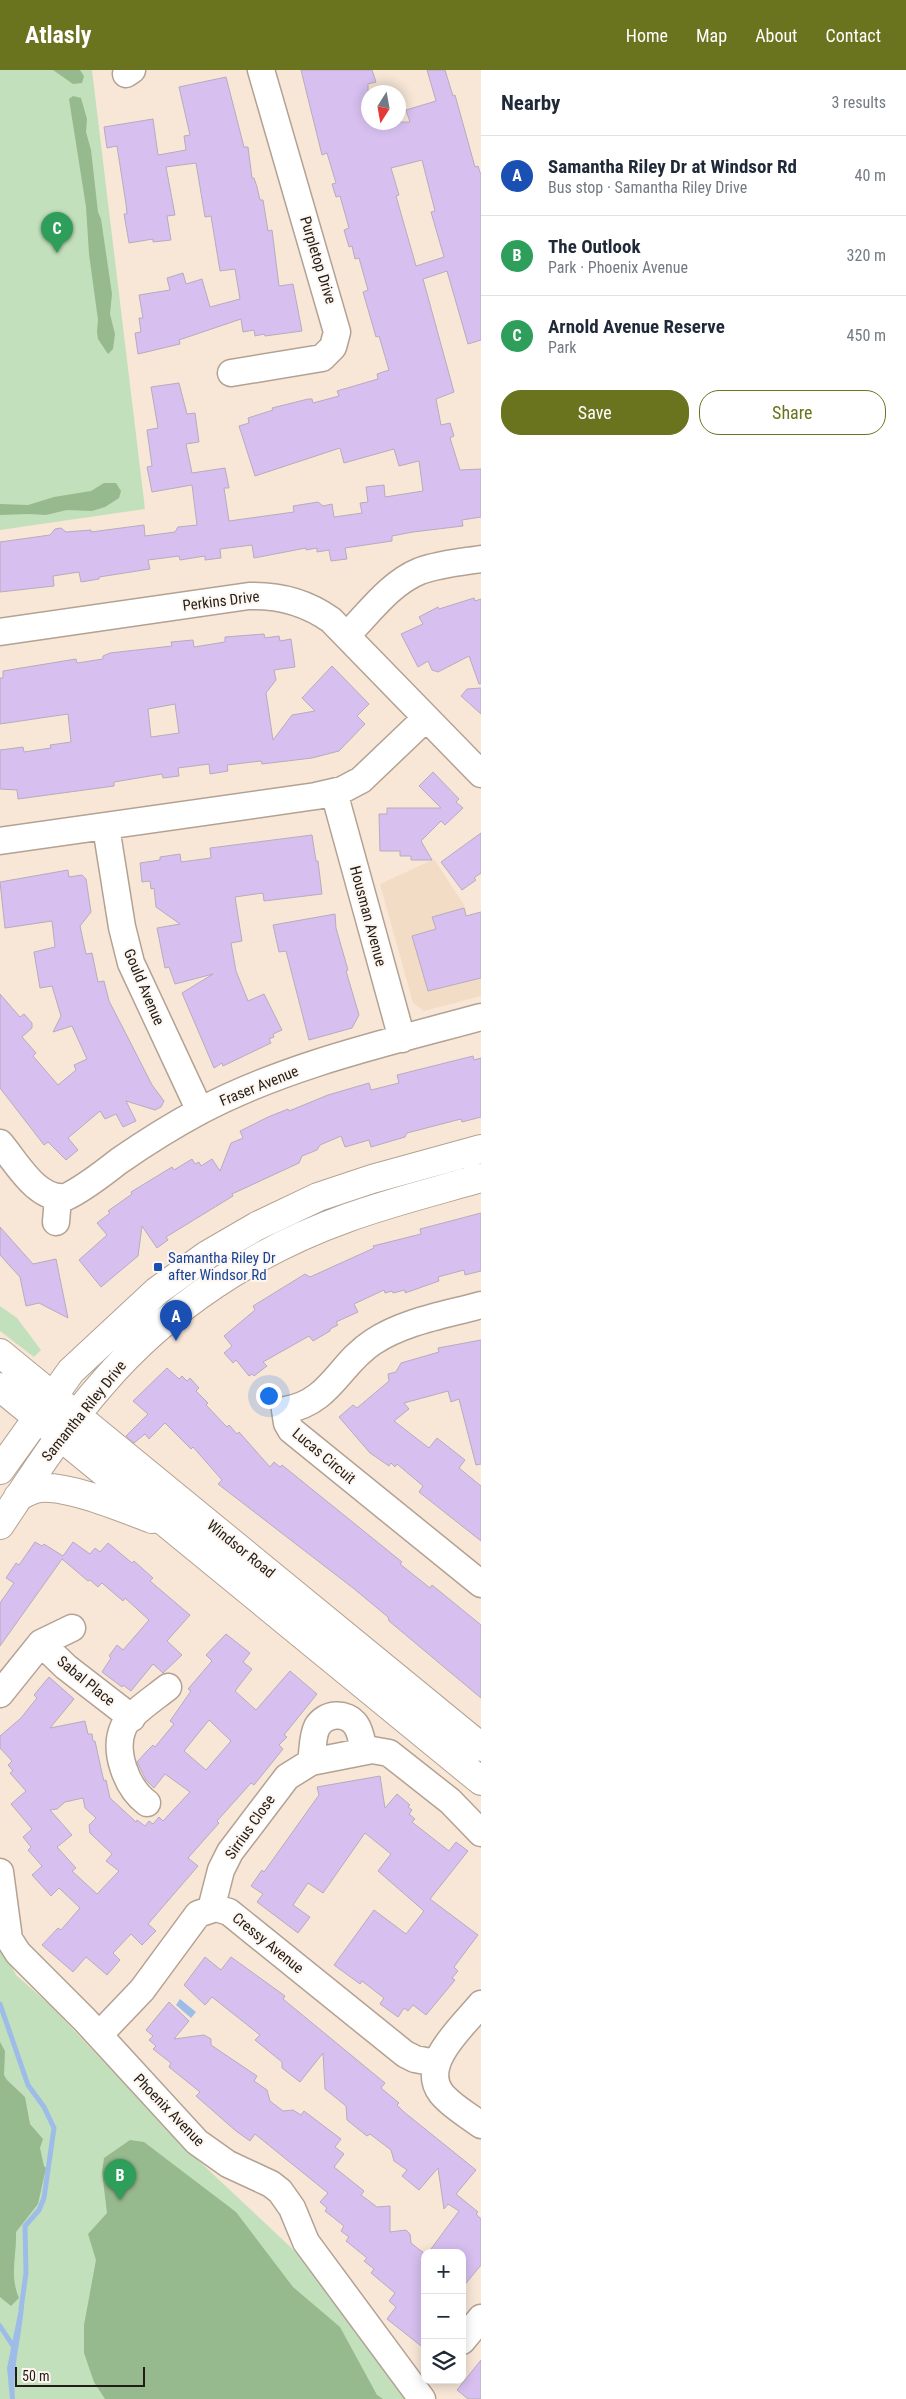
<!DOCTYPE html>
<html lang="en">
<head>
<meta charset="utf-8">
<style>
	body { margin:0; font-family:"Roboto Condensed",sans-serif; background:#f6f6f7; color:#1f2937 }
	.controls { position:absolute; right:15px; bottom:15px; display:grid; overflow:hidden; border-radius:10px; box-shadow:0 2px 12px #0003 }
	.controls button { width:45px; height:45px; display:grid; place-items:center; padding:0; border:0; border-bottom:1px solid #e0e1e3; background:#fff; color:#1f2937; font:25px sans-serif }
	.compass { position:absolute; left:361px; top:15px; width:45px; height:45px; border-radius:50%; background:#fff; box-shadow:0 2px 12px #0003; rotate:191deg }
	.scale { position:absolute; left:15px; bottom:12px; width:130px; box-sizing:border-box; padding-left:5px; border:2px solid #231d17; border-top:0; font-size:14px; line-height:18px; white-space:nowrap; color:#231d17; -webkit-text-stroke:4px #fdf6f0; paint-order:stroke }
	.you { position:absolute; left:268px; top:1325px; width:18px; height:18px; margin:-12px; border:4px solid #fff; border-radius:50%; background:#1a73e8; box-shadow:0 0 0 8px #1a73e833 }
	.badge { display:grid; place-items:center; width:32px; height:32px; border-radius:50%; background:#6a731d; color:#fff; font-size:16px; font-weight:700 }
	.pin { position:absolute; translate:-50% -41px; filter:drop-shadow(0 1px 2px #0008) }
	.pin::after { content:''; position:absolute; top:26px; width:18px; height:15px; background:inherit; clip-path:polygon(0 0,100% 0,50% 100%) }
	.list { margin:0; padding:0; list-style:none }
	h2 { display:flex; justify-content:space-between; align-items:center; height:65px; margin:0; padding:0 20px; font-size:21px }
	h2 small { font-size:16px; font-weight:400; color:#747a83 }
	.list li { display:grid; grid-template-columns:32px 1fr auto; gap:15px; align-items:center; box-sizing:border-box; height:80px; padding:0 20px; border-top:1px solid #e0e1e3 }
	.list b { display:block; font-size:19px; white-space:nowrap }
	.list p { margin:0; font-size:16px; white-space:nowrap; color:#747a83 }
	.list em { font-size:16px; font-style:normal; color:#747a83 }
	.actions { display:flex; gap:10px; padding:15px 20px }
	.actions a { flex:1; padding:11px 0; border:1px solid #6a731d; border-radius:20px; text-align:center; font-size:18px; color:#6a731d }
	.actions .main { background:#6a731d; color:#fff }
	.icon { flex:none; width:28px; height:28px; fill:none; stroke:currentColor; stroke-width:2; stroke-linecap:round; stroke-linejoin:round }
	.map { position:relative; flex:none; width:481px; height:2329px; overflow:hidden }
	header { display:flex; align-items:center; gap:30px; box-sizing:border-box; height:70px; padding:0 25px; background:#6a731d; color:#fff }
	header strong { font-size:24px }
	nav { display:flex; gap:28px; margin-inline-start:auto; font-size:18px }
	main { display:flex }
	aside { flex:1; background:#fff }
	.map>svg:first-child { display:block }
	.built { fill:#f3dcc6 }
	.green { fill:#c3e0bc }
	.forest { fill:#97b98e }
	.water { fill:#9ebce8 }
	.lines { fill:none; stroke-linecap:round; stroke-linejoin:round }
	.stream { stroke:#9ebce8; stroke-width:5 }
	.building { fill:#d7bfef; stroke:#b5acbf; fill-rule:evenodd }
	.minor-casing { stroke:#b3a293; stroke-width:29 }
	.major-casing { stroke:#b3a293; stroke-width:30 }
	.minor { stroke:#fff; stroke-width:26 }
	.major { stroke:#fff; stroke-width:28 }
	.transit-dot { fill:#1a4fb4; stroke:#fdf6f0; stroke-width:2 }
	.labels { text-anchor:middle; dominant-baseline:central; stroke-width:4; stroke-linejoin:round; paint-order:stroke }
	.street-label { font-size:15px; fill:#231d17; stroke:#fdf6f0 }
	.transit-label { font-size:15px; fill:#164399; stroke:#fdf6f0; text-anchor:start }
</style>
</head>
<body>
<header>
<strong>Atlasly</strong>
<nav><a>Home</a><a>Map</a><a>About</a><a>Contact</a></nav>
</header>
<main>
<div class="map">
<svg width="481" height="2329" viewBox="0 0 481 2329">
	<rect width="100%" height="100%" fill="#f8e7d7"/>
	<path class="built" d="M 434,789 L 464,835 L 481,894 L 481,926 L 424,941 L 413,933 L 380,814 Z"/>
	<path class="green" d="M 0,0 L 92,0 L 145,439 L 0,460 Z
		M 0,1236 L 17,1248 L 41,1280 L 34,1287 L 0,1261 Z
		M 0,1861 L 4,1881 L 16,1905 L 50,1935 L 183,2076 L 299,2185 L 405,2329 L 0,2329 Z"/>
	<path class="forest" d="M 53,0 L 80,0 L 84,6 L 82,13 L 73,14 Z
		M 73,26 L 81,28 L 87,49 L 86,62 L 91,80 L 98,142 L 101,149 L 112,224 L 110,244 L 115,264 L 113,279 L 108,284 L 98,269 L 97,262 L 98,250 L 89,184 L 86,137 L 69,29 Z
		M 104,413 L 116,413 L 121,421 L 119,428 L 105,437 L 92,441 L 67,440 L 46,445 L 29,444 L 0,445 L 0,434 L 28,435 L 54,427 L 91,421 Z
		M 0,1972 L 5,1981 L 4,2005 L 7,2010 L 25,2027 L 30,2054 L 43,2069 L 40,2078 L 44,2096 L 46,2098 L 38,2134 L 16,2162 C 17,2185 9,2205 19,2228 L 11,2236 L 0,2227 Z
		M 130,2070 L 144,2072 L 236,2142 L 293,2217 L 340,2257 L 377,2325 L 383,2329 L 105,2329 L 94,2312 L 84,2283 L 84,2255 L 96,2190 L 88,2164 L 107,2143 L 102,2102 L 104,2088 Z"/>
	<path class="water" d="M 180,1929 L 196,1942 L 191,1948 L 176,1935 Z
		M 20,2234 L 24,2235 C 22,2267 12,2297 15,2329 L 10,2329 L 7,2298 Z"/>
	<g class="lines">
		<path class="stream" d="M 0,1934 L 28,2015 L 44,2037 L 54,2058 L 44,2128 L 39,2140 L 25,2156 L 26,2203 L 21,2239
			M 0,2256 L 15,2279"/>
	</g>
	<path class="building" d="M 301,0 L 372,0 L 376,12 L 368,14 L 368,52 L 410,52 L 406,40 L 436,31 L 427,0 L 445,0 L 453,26 L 455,25 L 475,97 L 478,96 L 481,105 L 481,270 L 468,274 L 447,201 L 423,209 L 454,322 L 436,329 L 441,355 L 450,353 L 454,366 L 450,368 L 460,400 L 481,399 L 481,447 L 462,450 L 463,456 L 413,462 L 392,466 L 392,471 L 345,478 L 347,489 L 331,491 L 329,480 L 317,482 L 317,478 L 306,480 L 306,478 L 254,488 L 252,475 L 220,479 L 221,488 L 205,490 L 205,486 L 180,490 L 179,486 L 148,490 L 150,499 L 99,507 L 99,509 L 81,512 L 79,502 L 53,506 L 54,516 L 0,522 L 0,472 L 50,465 L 55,459 L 61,458 L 66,462 L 91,460 L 91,462 L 144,455 L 145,466 L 175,462 L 178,457 L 197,455 L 192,415 L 152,422 L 147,397 L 152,396 L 147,360 L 158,358 L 151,317 L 179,313 L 187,344 L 195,343 L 199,372 L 186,374 L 192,403 L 225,398 L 229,418 L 224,418 L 229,451 L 294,442 L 293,436 L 318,432 L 323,436 L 332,434 L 334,447 L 362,443 L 360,433 L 368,432 L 366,417 L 384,415 L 385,427 L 423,421 L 419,391 L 399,396 L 394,379 L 344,393 L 340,378 L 255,406 L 239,356 L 249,353 L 248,348 L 273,340 L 272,338 L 308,329 L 312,329 L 313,333 L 339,326 L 337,321 L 378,309 L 377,304 L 389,300 L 379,266 L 376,267 L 363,222 L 368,220 L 359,188 L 355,189 L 352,176 L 349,177 L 344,160 L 349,158 L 340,126 L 336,127 L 332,114 L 336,113 L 327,83 L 322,85 ZM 422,90 L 435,141 L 431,142 L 444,187 L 416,196 L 396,126 L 399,125 L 391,98 Z
		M 226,7 L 244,77 L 248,77 L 252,108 L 254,108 L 257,117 L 260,130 L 263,130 L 268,161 L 272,160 L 279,216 L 293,214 L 302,261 L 265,266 L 264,264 L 255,266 L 254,260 L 243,262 L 241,249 L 179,270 L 180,274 L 138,284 L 135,263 L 141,262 L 139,248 L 143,248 L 139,225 L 170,220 L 167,208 L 183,203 L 186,214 L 202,209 L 210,237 L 240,229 L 235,199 L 220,201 L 211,146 L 205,147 L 196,93 L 166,97 L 175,145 L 167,146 L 171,170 L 153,172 L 153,169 L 129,173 L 124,144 L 127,144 L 126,134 L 117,76 L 107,78 L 104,57 L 153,49 L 158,85 L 186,80 L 184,66 L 190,65 L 179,17 Z
		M 474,528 L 475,531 L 481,529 L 481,614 L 479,614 L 469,586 L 438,602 L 432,600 L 428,591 L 418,597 L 401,564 L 423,554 L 419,547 L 438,537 L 439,539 Z
		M 264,564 L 265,568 L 279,566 L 280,571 L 291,569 L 295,597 L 274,600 L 276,610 L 266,623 L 273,670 L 292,645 L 315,641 L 302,628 L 332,596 L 369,634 L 357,646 L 365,654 L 339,681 L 312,688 L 262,694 L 261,691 L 227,695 L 228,701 L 210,704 L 209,694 L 178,698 L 179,706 L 163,708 L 162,704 L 114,712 L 114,716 L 18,729 L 17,720 L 0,719 L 0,680 L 23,677 L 24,682 L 51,678 L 50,675 L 71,672 L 68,644 L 0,654 L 0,608 L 3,608 L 3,601 L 76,589 L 77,593 L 103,589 L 103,586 L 110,583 L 172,576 L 171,572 L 193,570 L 194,577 L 225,572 L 225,567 ZM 175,634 L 179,663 L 151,667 L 148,639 Z
		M 481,618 L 481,644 L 461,626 L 467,619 Z
		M 433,702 L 459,729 L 456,732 L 463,738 L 445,755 L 441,751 L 421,771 L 432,790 L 411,790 L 411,786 L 400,786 L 400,781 L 380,781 L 379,744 L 387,744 L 387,738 L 441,738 L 419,716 Z
		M 481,763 L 481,803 L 474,808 L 476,810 L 462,820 L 441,792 Z
		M 312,765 L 316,791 L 318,791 L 322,824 L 264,831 L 263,823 L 235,827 L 242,871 L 231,873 L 236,901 L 248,931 L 264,924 L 282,960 L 273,964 L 274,967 L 269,969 L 271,973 L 223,996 L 222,993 L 214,998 L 182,923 L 213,904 L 175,914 L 169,897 L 165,898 L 157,858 L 180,854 L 156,837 L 154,818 L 151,819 L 150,811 L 142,812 L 140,793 L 160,790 L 160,787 L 180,784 L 181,792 L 211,788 L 210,778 Z
		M 68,800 L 69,807 L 82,805 L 86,809 L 91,842 L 80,856 L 86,884 L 92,883 L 98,912 L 104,911 L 109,931 L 123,958 L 152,1015 L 164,1031 L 161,1037 L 155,1040 L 126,1031 L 136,1051 L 123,1057 L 116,1044 L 105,1049 L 100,1041 L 68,1068 L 78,1080 L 66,1090 L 48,1072 L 44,1075 L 0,1018 L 0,924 L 20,947 L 24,944 L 32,953 L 32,958 L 22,967 L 36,983 L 33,986 L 58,1015 L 76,1000 L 74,995 L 87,989 L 72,956 L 53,962 L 61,946 L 52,916 L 40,918 L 34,882 L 55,877 L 52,851 L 5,858 L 0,812 Z
		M 464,838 L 466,846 L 481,842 L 481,908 L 428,921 L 412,866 L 436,859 L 432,847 Z
		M 335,844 L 336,858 L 348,900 L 346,901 L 359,945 L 352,958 L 309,970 L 286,881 L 279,882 L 273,855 Z
		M 473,986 L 474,990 L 481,988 L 481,1047 L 462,1052 L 461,1049 L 407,1063 L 405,1067 L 371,1077 L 369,1070 L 345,1077 L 341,1066 L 320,1075 L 317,1080 L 302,1086 L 299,1093 L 232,1124 L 233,1126 L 166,1167 L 168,1170 L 157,1178 L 142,1156 L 138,1186 L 101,1217 L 79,1190 L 107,1165 L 97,1153 L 110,1143 L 108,1141 L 132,1124 L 131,1122 L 172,1097 L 174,1100 L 192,1089 L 195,1094 L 199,1092 L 201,1096 L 212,1089 L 220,1101 L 231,1073 L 243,1068 L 240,1061 L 268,1047 L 288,1039 L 289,1041 L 328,1025 L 369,1013 L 371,1020 L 399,1013 L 397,1005 Z
		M 481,1143 L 481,1201 L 465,1205 L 464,1200 L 438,1207 L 439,1211 L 405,1223 L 405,1220 L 393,1223 L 392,1221 L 385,1223 L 384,1220 L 354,1234 L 358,1242 L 336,1252 L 338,1255 L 330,1259 L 330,1261 L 313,1271 L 309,1266 L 263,1292 L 267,1296 L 254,1306 L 252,1304 L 249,1306 L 236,1290 L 233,1293 L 224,1283 L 232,1276 L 224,1266 L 255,1240 L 253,1236 L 305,1204 L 310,1207 L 374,1178 L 373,1176 L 421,1164 L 420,1159 Z
		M 0,1157 L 33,1194 L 56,1189 L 68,1248 L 39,1233 L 26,1236 L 20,1207 L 0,1185 Z
		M 481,1270 L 481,1394 L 476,1395 L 459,1329 L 451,1332 L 448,1321 L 404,1333 L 409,1339 L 394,1351 L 429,1378 L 437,1368 L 465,1390 L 459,1398 L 481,1416 L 481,1471 L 419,1422 L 423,1416 L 397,1394 L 395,1397 L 391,1393 L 389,1396 L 370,1383 L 339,1347 L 353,1335 L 357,1338 L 389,1311 L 388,1304 L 396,1302 L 401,1293 L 439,1282 L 438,1278 Z
		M 167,1298 L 179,1309 L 182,1306 L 187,1311 L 190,1308 L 199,1318 L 196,1321 L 208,1333 L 206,1335 L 227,1357 L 229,1355 L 237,1364 L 239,1362 L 270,1397 L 274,1392 L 280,1397 L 282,1395 L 402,1492 L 400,1494 L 430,1518 L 432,1515 L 481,1555 L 481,1628 L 389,1551 L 388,1547 L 353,1518 L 218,1414 L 222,1410 L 193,1377 L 191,1379 L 165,1353 L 149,1369 L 145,1364 L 134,1373 L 126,1366 L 148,1344 L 133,1331 Z
		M 35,1472 L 42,1476 L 44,1474 L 63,1486 L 73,1472 L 90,1484 L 95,1478 L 100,1482 L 108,1473 L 132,1493 L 134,1491 L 153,1508 L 150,1511 L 190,1545 L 167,1571 L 182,1585 L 163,1603 L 153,1594 L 131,1621 L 123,1615 L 122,1617 L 102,1602 L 111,1588 L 109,1586 L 117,1575 L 123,1580 L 149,1550 L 125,1528 L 123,1531 L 102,1513 L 98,1517 L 90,1510 L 88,1511 L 62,1489 L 0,1576 L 0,1533 L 14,1513 L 6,1508 L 16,1493 L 19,1495 Z
		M 226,1564 L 250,1583 L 243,1592 L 252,1599 L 235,1621 L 256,1640 L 290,1601 L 317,1624 L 284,1665 L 287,1667 L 279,1675 L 283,1679 L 254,1715 L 251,1713 L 217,1751 L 219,1753 L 188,1788 L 198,1796 L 148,1854 L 156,1861 L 142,1875 L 131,1864 L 113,1883 L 120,1890 L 107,1905 L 86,1887 L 73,1902 L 42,1875 L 58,1858 L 61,1860 L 80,1838 L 59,1818 L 51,1826 L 32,1805 L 42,1796 L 28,1780 L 31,1777 L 23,1767 L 32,1759 L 11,1734 L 26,1721 L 10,1703 L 13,1701 L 8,1695 L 12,1691 L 0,1678 L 0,1666 L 21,1648 L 37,1628 L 34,1625 L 49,1607 L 74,1629 L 50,1658 L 85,1651 L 88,1664 L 92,1664 L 93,1671 L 95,1671 L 102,1703 L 104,1711 L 106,1710 L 110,1728 L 136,1752 L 137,1750 L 145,1756 L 149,1751 L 153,1754 L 159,1747 L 163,1751 L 190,1722 L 165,1704 L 154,1718 L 146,1710 L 137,1692 L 147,1681 L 153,1675 L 155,1677 L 174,1654 L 170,1651 L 191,1621 L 188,1619 L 212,1591 L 206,1585 ZM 209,1650 L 231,1671 L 206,1700 L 184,1681 ZM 83,1728 L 85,1738 L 96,1748 L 89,1755 L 90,1763 L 112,1784 L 106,1791 L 119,1801 L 97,1824 L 72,1801 L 76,1798 L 57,1777 L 72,1765 L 50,1740 L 57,1739 L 65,1732 Z
		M 380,1706 L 385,1738 L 397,1724 L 410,1735 L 408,1737 L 412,1740 L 409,1744 L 415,1749 L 412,1752 L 449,1781 L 456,1772 L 468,1781 L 430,1829 L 478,1865 L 454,1897 L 458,1901 L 452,1908 L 455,1910 L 426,1945 L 413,1935 L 408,1941 L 404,1938 L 398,1947 L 380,1934 L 384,1928 L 362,1911 L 360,1914 L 334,1895 L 374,1840 L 406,1864 L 424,1841 L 378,1801 L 391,1784 L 365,1763 L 323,1823 L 308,1813 L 293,1835 L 310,1847 L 298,1863 L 257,1832 L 263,1824 L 251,1816 L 262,1800 L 264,1802 L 319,1725 L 317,1717 Z
		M 205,1887 L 221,1900 L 231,1887 L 285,1926 L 283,1929 L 385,2013 L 381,2018 L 399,2033 L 397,2035 L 404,2042 L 476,2100 L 456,2124 L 478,2142 L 476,2144 L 481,2149 L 481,2195 L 462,2218 L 462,2183 L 428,2183 L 459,2141 L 448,2134 L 444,2139 L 438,2098 L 419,2120 L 402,2106 L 407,2100 L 394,2091 L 391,2080 L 370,2064 L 367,2066 L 347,2050 L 346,2036 L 325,2019 L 323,1983 L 300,2012 L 282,1998 L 282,1992 L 255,1970 L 260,1965 L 212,1927 L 205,1935 L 184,1915 Z
		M 169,1932 L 189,1951 L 174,1969 L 204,1965 L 211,1969 L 211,1975 L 257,2006 L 254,2011 L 267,2020 L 270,2031 L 283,2041 L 293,2040 L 301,2045 L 304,2041 L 341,2069 L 335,2077 L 344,2084 L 334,2097 L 364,2121 L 361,2125 L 377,2137 L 390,2136 L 390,2162 L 406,2160 L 410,2164 L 411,2173 L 425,2184 L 425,2279 L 387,2249 L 396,2237 L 389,2231 L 395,2223 L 371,2203 L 374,2199 L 364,2191 L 367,2188 L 346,2171 L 349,2167 L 341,2161 L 344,2156 L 325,2141 L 327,2138 L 320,2132 L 328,2123 L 255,2064 L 250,2071 L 236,2061 L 196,2026 L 200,2022 L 169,1997 L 171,1993 L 153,1979 L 156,1976 L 149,1970 L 153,1966 L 146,1960 Z
		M 481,2290 L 481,2329 L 468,2329 L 457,2320 Z"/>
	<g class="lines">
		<g class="minor-casing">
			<path id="minor" d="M 126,4 L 132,0
				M 231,303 L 322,288 L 333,277 L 337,262 L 261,0
				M 0,562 L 249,526 C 280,525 306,532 331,550 L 481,704
				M 347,565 C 369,543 390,513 420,501 C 439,494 461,492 481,489
				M 334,722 L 402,969
				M 106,757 L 122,857 L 131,893 L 200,1041
				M 0,771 L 316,726 L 342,720 L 361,710 L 426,648
				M 0,1073 C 17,1093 37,1131 66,1127 C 85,1118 102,1104 119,1091 C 145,1073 172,1056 200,1041 C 287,995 386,973 481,947
				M 56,1152 L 58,1128
				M 481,1235 C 445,1245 405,1251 373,1272 C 339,1294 330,1333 285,1340 L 287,1353 L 291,1360 L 481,1514
				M 41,1573 L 66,1597 L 132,1648
				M 0,1624 L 41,1573 L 72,1558
				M 311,1692 C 313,1681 312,1667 317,1657 C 325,1643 346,1641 356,1655 C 361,1662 362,1673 364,1681
				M 147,1733 C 127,1718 112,1681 124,1656 C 131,1643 156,1627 168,1617
				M 0,1802 L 9,1869 L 18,1883 L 85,1950 L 197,2072 L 228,2094 L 271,2114 L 280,2121 L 292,2138 L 306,2172 L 422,2329
				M 211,1839 L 221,1800 L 230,1782 L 287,1707 L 311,1692 L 372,1680 L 389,1683 L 450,1731 L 481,1763
				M 481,1934 C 463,1956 419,1994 441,2023 C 451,2036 468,2045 481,2055
				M 99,1965 L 142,1920 L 198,1844 L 216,1838 L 229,1842 L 405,1984 L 415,1989 L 436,1993
				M 462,2271 L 481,2248"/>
		</g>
		<g class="major-casing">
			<path id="major" d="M 0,1283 L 481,1677
				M 0,1317 L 481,1711
				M 0,1400 L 71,1301 L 157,1221 L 207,1185 L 257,1156 L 318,1127 L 372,1109 L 481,1079
				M 18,1427 C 25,1423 31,1419 40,1418 C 68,1415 125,1439 152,1449
				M 0,1455 C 32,1407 64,1357 102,1314 C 166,1239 254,1181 347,1148 C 391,1132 436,1121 481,1108"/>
		</g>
		<use href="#minor" class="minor"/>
		<use href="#major" class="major"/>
	</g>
	<rect class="transit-dot" x="153" y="1192" width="10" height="10" rx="2.5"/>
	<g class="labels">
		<g class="street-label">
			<text transform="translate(318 190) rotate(73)">Purpletop Drive</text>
			<text transform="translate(221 531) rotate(-7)">Perkins Drive</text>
			<text transform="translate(368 846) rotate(75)">Housman Avenue</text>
			<text transform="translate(144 917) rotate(67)">Gould Avenue</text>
			<text transform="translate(259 1016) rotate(-22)">Fraser Avenue</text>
			<text transform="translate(84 1341) rotate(-51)">Samantha Riley Drive</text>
			<text transform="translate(324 1386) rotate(40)">Lucas Circuit</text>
			<text transform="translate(241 1479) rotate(39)">Windsor Road</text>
			<text transform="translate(86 1611) rotate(39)">Sabal Place</text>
			<text transform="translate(250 1757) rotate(-55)">Sirrius Close</text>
			<text transform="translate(268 1873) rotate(39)">Cressy Avenue</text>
			<text transform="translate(169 2040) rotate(46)">Phoenix Avenue</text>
		</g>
		<g class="transit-label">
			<text x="168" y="1188">Samantha Riley Dr<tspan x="168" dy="17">after Windsor Rd</tspan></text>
		</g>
	</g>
</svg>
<div class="controls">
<button>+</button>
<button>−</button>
<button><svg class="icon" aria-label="layers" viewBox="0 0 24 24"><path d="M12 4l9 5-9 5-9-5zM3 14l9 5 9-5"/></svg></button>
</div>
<svg class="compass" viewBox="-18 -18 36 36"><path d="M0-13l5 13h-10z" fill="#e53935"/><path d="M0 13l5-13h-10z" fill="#747a83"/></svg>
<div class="scale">50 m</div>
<div class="you"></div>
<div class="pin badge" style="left:176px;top:1271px;background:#1a4fb4">A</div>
<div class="pin badge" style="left:120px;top:2130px;background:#2e9e5b">B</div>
<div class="pin badge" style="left:57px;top:183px;background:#2e9e5b">C</div>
</div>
<aside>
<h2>Nearby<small>3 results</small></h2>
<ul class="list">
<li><span class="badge" style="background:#1a4fb4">A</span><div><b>Samantha Riley Dr at Windsor Rd</b><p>Bus stop · Samantha Riley Drive</p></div><em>40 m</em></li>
<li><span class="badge" style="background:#2e9e5b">B</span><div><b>The Outlook</b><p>Park · Phoenix Avenue</p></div><em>320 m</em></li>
<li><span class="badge" style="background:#2e9e5b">C</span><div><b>Arnold Avenue Reserve</b><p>Park</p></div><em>450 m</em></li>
</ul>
<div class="actions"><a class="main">Save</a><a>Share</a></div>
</aside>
</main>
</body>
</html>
